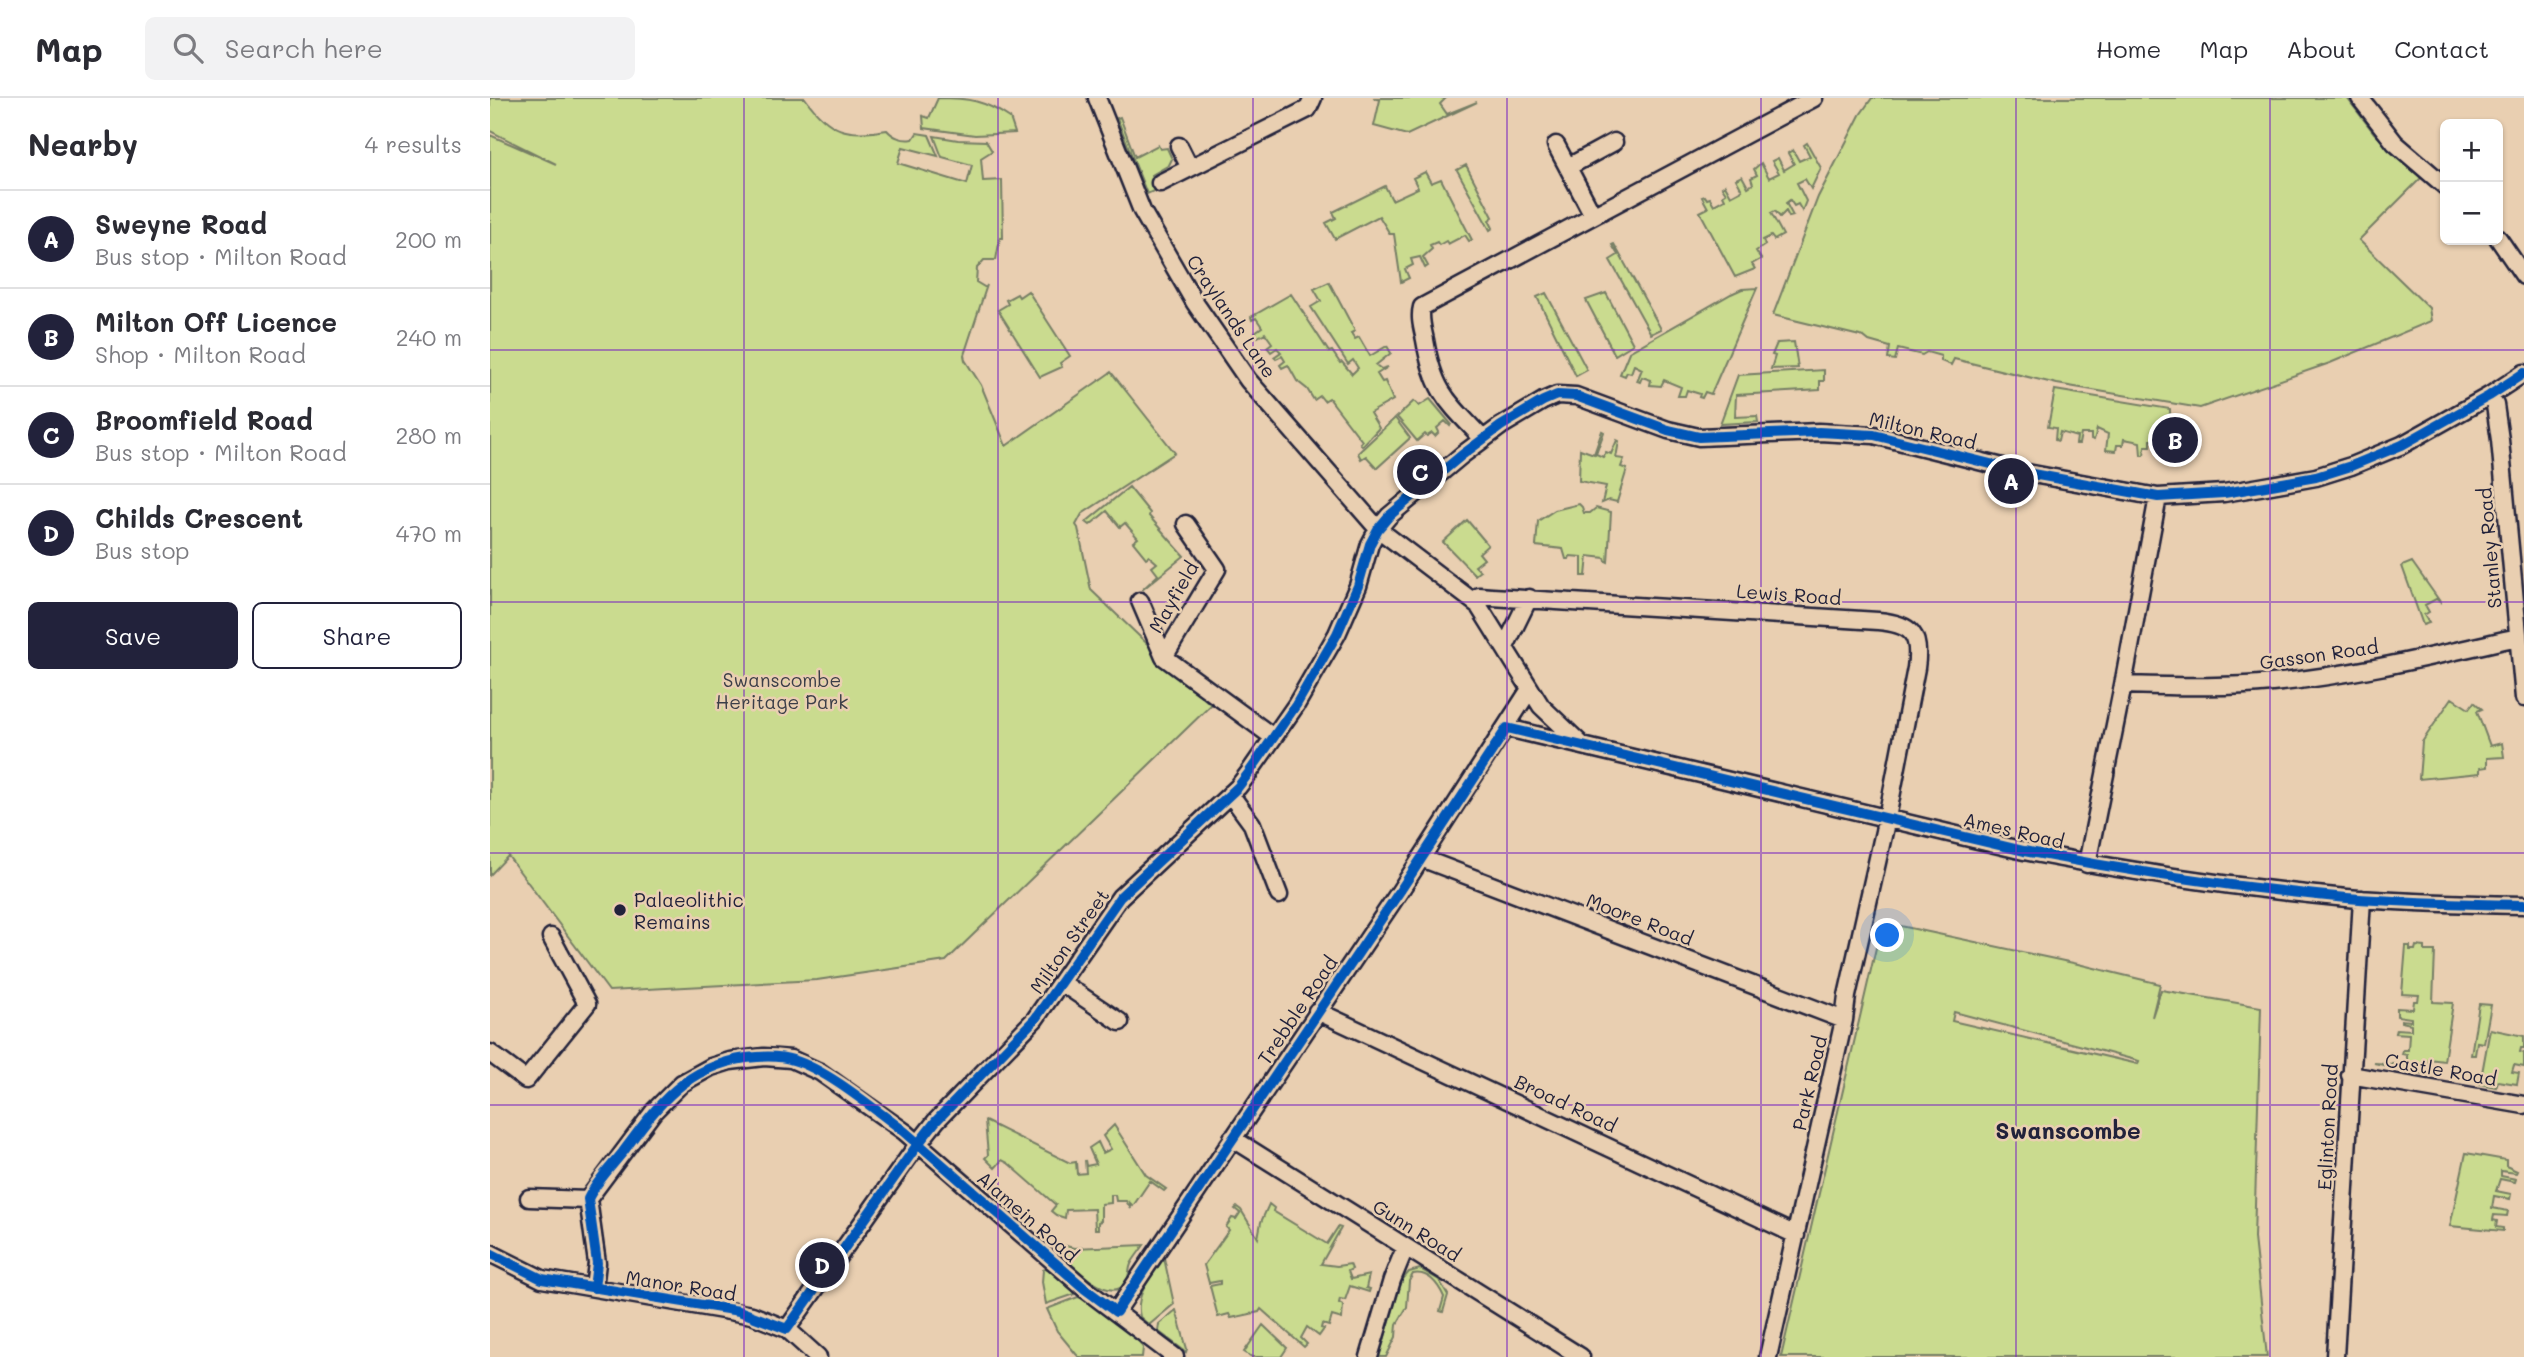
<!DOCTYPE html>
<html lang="en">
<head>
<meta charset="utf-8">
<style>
	body { margin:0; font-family:Mali,sans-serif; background:#f2f2f3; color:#2b2b33 }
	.controls { position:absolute; right:21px; top:21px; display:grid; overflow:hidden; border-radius:10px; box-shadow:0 2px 5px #0004 }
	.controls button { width:63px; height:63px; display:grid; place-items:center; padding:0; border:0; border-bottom:2px solid #e1e1e2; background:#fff; color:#2b2b33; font:35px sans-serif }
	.you { position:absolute; left:1398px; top:838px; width:24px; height:24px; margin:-18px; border:5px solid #fff; border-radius:50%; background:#1a73e8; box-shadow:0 0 0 10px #1a73e833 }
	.badge { display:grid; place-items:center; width:46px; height:46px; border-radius:50%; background:#22223b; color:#fff; font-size:23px; font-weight:700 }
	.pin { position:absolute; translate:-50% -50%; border:4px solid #fff; box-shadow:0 2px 7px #0006 }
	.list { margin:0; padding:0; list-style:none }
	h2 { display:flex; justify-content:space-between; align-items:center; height:91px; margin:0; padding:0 28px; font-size:30px }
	h2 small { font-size:23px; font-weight:400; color:#7c7c81 }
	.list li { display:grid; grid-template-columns:46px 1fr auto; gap:21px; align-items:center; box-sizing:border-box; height:98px; padding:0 28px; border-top:2px solid #e1e1e2 }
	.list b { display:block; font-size:26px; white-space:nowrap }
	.list p { margin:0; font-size:23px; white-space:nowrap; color:#7c7c81 }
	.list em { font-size:23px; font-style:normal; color:#7c7c81 }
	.actions { display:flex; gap:14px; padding:21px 28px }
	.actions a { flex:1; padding:16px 0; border:2px solid #22223b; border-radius:10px; text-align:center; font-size:24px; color:#22223b }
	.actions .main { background:#22223b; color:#fff }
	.icon { flex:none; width:38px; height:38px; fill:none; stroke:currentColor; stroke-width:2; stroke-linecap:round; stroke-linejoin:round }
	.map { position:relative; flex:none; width:2034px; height:1259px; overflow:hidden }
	header { display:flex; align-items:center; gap:42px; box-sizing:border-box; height:98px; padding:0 35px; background:#fff; border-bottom:2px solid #e1e1e2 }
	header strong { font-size:33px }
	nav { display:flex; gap:38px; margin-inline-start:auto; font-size:24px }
	.search { width:490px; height:63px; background:#f2f2f3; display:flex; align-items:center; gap:18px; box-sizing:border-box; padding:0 24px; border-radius:10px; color:#7c7c81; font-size:26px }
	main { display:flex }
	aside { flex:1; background:#fff }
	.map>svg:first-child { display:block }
	.green { fill:#cadb8f; stroke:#767e65; stroke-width:2; fill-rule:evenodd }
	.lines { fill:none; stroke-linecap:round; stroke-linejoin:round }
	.street-casing { stroke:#22223b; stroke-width:21 }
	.street { stroke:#e9cfb1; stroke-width:16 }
	.cycleway-casing { stroke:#e9cfb1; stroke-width:15 }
	.cycleway { stroke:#0057b8; stroke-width:10 }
	.grid { fill:none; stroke:#7b2cbf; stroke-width:2; stroke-opacity:0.55 }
	.poi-dot { fill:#22223b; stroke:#e9cfb1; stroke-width:2.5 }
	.labels { text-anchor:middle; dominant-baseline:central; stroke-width:5; stroke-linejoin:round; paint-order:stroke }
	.street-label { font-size:19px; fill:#22223b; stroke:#e9cfb1 }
	.park-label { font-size:19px; fill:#3b3e48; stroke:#e9cfb1 }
	.poi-label { font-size:19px; fill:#22223b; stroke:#e9cfb1; text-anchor:start }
	.quarter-label { font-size:23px; font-weight:bold; fill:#22223b; stroke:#e9cfb1 }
</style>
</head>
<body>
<header>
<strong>Map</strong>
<div class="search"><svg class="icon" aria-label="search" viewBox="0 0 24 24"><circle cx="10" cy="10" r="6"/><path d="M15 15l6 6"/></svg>Search here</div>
<nav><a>Home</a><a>Map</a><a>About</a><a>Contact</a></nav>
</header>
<main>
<aside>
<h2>Nearby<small>4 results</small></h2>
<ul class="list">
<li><span class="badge">A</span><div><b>Sweyne Road</b><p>Bus stop · Milton Road</p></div><em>200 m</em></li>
<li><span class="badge">B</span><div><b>Milton Off Licence</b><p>Shop · Milton Road</p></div><em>240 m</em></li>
<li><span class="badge">C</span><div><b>Broomfield Road</b><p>Bus stop · Milton Road</p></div><em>280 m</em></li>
<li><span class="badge">D</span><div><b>Childs Crescent</b><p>Bus stop</p></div><em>470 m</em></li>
</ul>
<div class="actions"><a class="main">Save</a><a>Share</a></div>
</aside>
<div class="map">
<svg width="2034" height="1259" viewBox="0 0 2034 1259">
	<rect width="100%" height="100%" fill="#e9cfb1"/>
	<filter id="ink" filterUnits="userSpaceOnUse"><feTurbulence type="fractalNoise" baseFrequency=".0143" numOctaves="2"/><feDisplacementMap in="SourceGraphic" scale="14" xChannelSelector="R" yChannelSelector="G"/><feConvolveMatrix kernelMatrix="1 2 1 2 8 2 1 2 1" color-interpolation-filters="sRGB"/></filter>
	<g filter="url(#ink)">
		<path class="green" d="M 0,0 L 315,0 C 339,34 357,39 397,32 C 403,39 413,43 423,41 L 427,35 L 439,37 L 448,58 L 413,49 L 408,65 L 477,86 L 482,67 L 452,59 L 444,38 L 468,42 L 496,43 L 502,53 L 491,60 L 493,83 L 512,82 L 513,140 L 510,140 L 506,162 L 494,162 L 487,170 L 486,184 L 496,190 L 497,187 L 474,257 L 475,262 L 491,287 L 516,348 L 621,274 L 685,355 L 592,416 L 586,427 L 588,430 L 601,492 L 721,607 L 456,863 L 327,882 L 119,893 L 18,758 L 0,777 L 0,37 L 66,66 L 0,33 Z
			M 448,0 C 478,0 494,2 520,20 L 525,35 L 485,37 L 434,30 L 433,18 L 439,20 Z
			M 883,0 L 956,0 L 950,6 L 957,16 L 987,4 L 917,37 L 884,28 L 890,2 Z
			M 1382,0 L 1857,0 L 1884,35 L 1931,80 L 1869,142 L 1939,210 L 1941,223 L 1840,265 L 1710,310 L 1567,286 L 1464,261 L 1461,267 L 1451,263 L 1451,258 L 1437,254 L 1432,257 L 1408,251 L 1405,262 L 1398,261 L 1400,249 L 1379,243 L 1374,239 L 1283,217 L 1328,99 L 1370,17 Z
			M 630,19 L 645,59 L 668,47 L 670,51 L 677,50 L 682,61 L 679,67 L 662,77 L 668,91 L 657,96 L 627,20 Z
			M 1317,45 L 1331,70 L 1321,91 L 1315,81 L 1307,85 L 1316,103 L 1312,113 L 1308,106 L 1304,108 L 1300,102 L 1296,105 L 1303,118 L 1299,119 L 1296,113 L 1290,119 L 1285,113 L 1281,115 L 1293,137 L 1284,142 L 1281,138 L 1273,142 L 1275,147 L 1266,153 L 1271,161 L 1262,166 L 1265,171 L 1245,179 L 1210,114 L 1218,110 L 1212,99 L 1215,98 L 1217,101 L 1220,100 L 1224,107 L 1235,101 L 1233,97 L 1236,95 L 1232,89 L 1235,87 L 1241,98 L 1252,92 L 1246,81 L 1252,78 L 1258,89 L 1263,86 L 1261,80 L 1267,77 L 1264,71 L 1271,65 L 1279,80 L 1289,75 L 1282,63 L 1288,60 L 1294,72 L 1304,66 L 1298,55 L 1303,52 L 1309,63 L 1320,58 L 1314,47 Z
			M 976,67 L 1003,119 L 999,122 L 1003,130 L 1000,132 L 967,72 Z
			M 935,74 L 941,85 L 951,81 L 982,142 L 979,143 L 975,137 L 958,146 L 956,143 L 949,147 L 947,144 L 940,147 L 942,151 L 933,159 L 938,168 L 935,170 L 930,159 L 921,161 L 923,167 L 915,171 L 919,180 L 911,184 L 904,136 L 900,136 L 889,118 L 845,141 L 836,125 L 846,120 L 843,114 L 895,88 L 902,102 L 928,90 L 923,80 Z
			M 1124,146 L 1171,231 L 1161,236 L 1120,162 L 1128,157 L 1122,147 Z
			M 839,184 L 865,233 L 861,235 L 865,241 L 869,239 L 880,258 L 897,248 L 901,255 L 886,267 L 891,271 L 898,269 L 887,276 L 892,284 L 895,283 L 903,302 L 880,315 L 889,330 L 872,348 L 870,345 L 872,343 L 839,300 L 834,303 L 830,298 L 824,302 L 817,291 L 807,283 L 798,267 L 792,270 L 790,267 L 795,263 L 792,258 L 786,261 L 784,259 L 791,254 L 787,250 L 781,254 L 777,249 L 782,245 L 775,235 L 768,239 L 765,234 L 772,229 L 766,220 L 762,222 L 761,219 L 801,196 L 839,254 L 842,253 L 850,265 L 852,264 L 862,276 L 868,270 L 863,262 L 858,266 L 821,209 L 831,203 L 824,191 Z
			M 1267,190 L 1221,296 L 1215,294 L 1212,300 L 1209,299 L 1210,296 L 1197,292 L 1195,298 L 1188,298 L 1191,289 L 1174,282 L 1171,288 L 1160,287 L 1161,282 L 1152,279 L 1150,284 L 1147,283 L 1152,271 L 1144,267 L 1141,275 L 1137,274 L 1135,278 L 1130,276 L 1139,254 L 1241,196 L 1252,191 Z
			M 538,193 L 580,258 L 570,265 L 572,269 L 550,279 L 508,212 L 518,206 L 516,202 L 527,196 L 529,199 Z
			M 1056,195 L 1097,272 L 1086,278 L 1047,199 Z
			M 1116,195 L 1143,246 L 1125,257 L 1096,202 Z
			M 1304,244 L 1308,270 L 1281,271 L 1285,258 L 1282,257 L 1287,245 Z
			M 1334,272 L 1334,283 L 1330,283 L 1330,292 L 1246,297 L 1245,319 L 1267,318 L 1268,324 L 1230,326 L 1248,277 Z
			M 1565,292 L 1680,311 L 1680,350 L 1674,351 L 1673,359 L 1671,359 L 1671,342 L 1661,342 L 1661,348 L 1655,348 L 1654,357 L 1651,357 L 1650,344 L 1634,341 L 1633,347 L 1627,347 L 1626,353 L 1616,352 L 1618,336 L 1607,331 L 1604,342 L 1601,341 L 1601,336 L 1591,336 L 1589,346 L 1586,346 L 1587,339 L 1570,334 L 1568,343 L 1565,342 L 1566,330 L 1558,329 Z
			M 940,301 L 961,326 L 960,328 L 955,323 L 947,330 L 949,334 L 945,338 L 942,335 L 937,338 L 935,336 L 927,343 L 907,319 L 924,303 L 929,308 Z
			M 905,320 L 920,340 L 887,370 L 876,358 L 871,361 L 868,355 Z
			M 1112,333 L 1114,334 L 1106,356 L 1113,359 L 1116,354 L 1121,356 L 1127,342 L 1129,343 L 1126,360 L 1134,361 L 1131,369 L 1137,371 L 1127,404 L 1119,402 L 1112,405 L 1116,388 L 1089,383 L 1090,351 L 1104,356 Z
			M 639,389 L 660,415 L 659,418 L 694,458 L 652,492 L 668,477 L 662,469 L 667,465 L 659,458 L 656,460 L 643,444 L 648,440 L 635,425 L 630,429 L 617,413 L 600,427 L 596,424 Z
			M 1089,406 L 1092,409 L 1094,415 L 1100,415 L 1106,410 L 1121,414 L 1118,464 L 1116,463 L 1115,460 L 1098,458 L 1096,478 L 1092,478 L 1092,459 L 1080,458 L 1079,461 L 1076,461 L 1073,451 L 1046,448 L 1048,423 L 1065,412 Z
			M 977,422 L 998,447 L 989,455 L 994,461 L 985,468 L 990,473 L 985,477 L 953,444 Z
			M 1922,464 L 1951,505 L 1946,501 L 1935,507 L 1939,514 L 1934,517 L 1939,525 L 1933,527 L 1912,468 Z
			M 1962,600 L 1979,611 L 1984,604 L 1992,611 L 1987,613 L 2000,648 L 2012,645 L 2014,659 L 1997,660 L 1997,669 L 1990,670 L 1990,675 L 1929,681 L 1932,644 Z
			M 1392,824 L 1588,866 L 1670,886 L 1662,919 L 1671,892 L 1771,909 L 1764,1140 L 1777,1259 L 1291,1259 ZM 1464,914 L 1649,963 L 1648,966 L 1462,923 Z
			M 1916,848 L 1920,848 L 1920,852 L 1925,852 L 1926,848 L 1935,849 L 1935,853 L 1945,853 L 1943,904 L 1963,905 L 1954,963 L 1939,961 L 1936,976 L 1884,965 L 1917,967 L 1917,957 L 1912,956 L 1913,952 L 1918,952 L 1919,936 L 1905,935 L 1906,931 L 1921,932 L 1921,926 L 1911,924 L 1911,922 L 1921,923 L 1921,920 L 1907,918 L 1907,910 L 1923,911 L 1924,903 L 1928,903 L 1929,897 L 1912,896 Z
			M 1989,906 L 2001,907 L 1994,945 L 1987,944 L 1985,957 L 1981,957 Z
			M 2000,931 L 2034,938 L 2034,950 L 2031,950 L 2030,954 L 2034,955 L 2034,969 L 2024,967 L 2022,974 L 2029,975 L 2027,986 L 2008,983 L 2006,989 L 1990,986 Z
			M 495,1023 L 580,1065 L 586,1064 L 587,1076 L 596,1075 L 595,1062 L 596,1068 L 606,1066 L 599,1050 L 608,1044 L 613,1055 L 621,1051 L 613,1038 L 624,1027 L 656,1077 L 676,1091 L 674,1093 L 660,1083 L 643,1108 L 640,1105 L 641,1111 L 636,1103 L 626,1103 L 625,1097 L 621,1097 L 621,1105 L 611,1106 L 611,1123 L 608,1124 L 608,1131 L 605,1131 L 604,1111 L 576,1112 L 575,1120 L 566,1117 L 561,1113 L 566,1107 L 518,1065 L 512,1062 L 505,1070 L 495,1060 L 498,1057 Z
			M 1976,1055 L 2016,1062 L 2016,1068 L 2027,1073 L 2026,1075 L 2011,1073 L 2011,1078 L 2026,1081 L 2025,1084 L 2010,1081 L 2006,1093 L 2021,1096 L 2020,1101 L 2004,1098 L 2002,1110 L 2018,1113 L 2017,1118 L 2004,1117 L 2003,1122 L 2007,1123 L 2006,1129 L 2013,1130 L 2013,1133 L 1960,1128 Z
			M 779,1106 L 784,1110 L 783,1113 L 837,1146 L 848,1129 L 851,1130 L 831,1166 L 847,1168 L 860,1166 L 862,1171 L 858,1173 L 861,1181 L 879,1177 L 876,1190 L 880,1191 L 879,1194 L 860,1188 L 855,1202 L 850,1201 L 849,1205 L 853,1207 L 852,1221 L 842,1218 L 839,1228 L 832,1226 L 831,1230 L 834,1231 L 829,1238 L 817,1229 L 811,1240 L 817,1246 L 814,1249 L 771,1211 L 769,1214 L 741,1220 L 739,1216 L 728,1219 L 720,1188 L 730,1186 L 730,1183 L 719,1185 L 714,1167 L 739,1132 L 736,1129 L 742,1120 L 746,1121 L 750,1115 L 745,1111 L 747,1109 L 751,1112 L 768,1140 L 771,1124 Z
			M 564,1145 L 584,1150 L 654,1147 C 650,1153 644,1160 641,1166 C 638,1173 640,1179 635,1186 C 617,1208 577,1161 563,1149 Z
			M 674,1160 L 684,1206 L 659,1227 L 650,1219 C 644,1196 662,1178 674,1160 Z
			M 558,1170 L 585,1194 L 585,1196 L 556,1206 L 552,1184 L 553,1172 Z
			M 930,1171 L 949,1182 L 958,1197 L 953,1214 L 950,1213 L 954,1199 C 948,1186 939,1173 923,1176 L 919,1183 L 917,1209 L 907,1226 L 906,1239 L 896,1259 L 889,1259 L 912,1182 L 919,1174 Z
			M 588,1199 L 595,1201 L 649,1243 L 653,1250 L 652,1259 L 589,1259 L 586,1256 L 567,1233 L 557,1211 Z
			M 686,1212 L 697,1251 L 696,1254 L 668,1233 L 669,1226 Z
			M 773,1227 L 797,1250 L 791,1259 L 762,1259 L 754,1254 Z"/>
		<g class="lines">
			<g class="street-casing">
				<path id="street" d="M 607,0 L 652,113 L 705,205 L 758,282 L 888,431 L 988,507 L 1051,608 L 1090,645
					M 1870,0 L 1905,45 L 1955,88
					M 1066,47 L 1103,117
					M 689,48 L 700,70
					M 1078,69 L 1124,44
					M 670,85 L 818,11 L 823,0
					M 2008,140 L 2034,178
					M 1999,298 L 2005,307 L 2010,342 L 2034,600
					M 993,341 C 958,304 944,295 935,242 C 933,232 929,220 932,209 L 1324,0
					M 650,503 L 674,559 L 783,639
					M 983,503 L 989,498 L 1002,499 L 1388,523 C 1422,526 1431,536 1426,570 L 1397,720 L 1357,898 L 1354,922 L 1278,1259
					M 1015,549 L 1039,500
					M 674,559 L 727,471 L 696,426
					M 1633,587 C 1683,588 1733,590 1782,585 C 1866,577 1947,557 2028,539
					M 1017,630 L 1534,753 C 1641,774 1749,790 1857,800 C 1916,805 1975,806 2034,807
					M 740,696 L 762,726 L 789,797
					M 931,760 L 1354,922
					M 1597,766 L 1633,587 L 1668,399
					M 572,885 L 630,924
					M 827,913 L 1306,1137
					M 0,955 L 36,982 L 97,906 L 61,839
					M 1860,977 L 2034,1007
					M 742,1040 L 1091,1259
					M 39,1100 L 98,1102
					M 0,1155 L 52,1181 L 262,1217 L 297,1231 L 328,1259
					M 104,1190 L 107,1165 L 98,1101 L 164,1013 L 192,985 L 221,969 L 240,963 L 274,959 L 301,961 L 330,974 L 415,1034 L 595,1191 L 685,1259
					M 626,1214 L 910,793 L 1040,591
					M 297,1231 L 428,1046 L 446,1023 L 545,921 L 630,799 L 748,689 L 758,676 L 806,607 L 847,536 L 868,488 L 880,446 L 888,431 L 899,418 L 972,357 L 1011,328 L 1053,303 L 1067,297 L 1086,298 L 1178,332 L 1209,339 L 1329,334 L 1384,337 L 1537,375 L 1668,399 L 1734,395 L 1770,389 L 1826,379 L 1861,368 L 1912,347 L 1999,298 L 2034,275
					M 879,1259 L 902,1182 L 915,1150
					M 1845,1259 L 1872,801"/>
			</g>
			<use href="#street" class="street"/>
			<g class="cycleway-casing">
				<path id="cycleway" d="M 0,1155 L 52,1181 L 249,1213 L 297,1231 L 428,1046 L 446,1023 L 545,921 L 630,799 L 748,689 L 758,676 L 806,607 L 847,536 L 868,488 L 880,446 L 888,431 L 899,418 L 972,357 L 1011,328 L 1053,303 L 1067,297 L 1086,298 L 1178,332 L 1209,339 L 1329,334 L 1384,337 L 1537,375 L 1668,399 L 1734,395 L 1770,389 L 1826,379 L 1861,368 L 1912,347 L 1999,298 L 2034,275
					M 104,1190 L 107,1165 L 98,1101 C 106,1084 121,1069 133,1054 C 167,1008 194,969 256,960 C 271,958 289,957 303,962 C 338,972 385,1012 415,1034 L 595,1191 L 626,1214 L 910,793 L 1017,630 L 1534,753 C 1641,774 1749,790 1857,800 C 1916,805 1975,806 2034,807"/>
			</g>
			<use href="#cycleway" class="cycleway"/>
		</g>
	</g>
	<path class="grid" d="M 254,0 L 254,1259M 508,0 L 508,1259M 763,0 L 763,1259M 1017,0 L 1017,1259M 1271,0 L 1271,1259M 1526,0 L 1526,1259M 1780,0 L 1780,1259M 0,252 L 2034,252M 0,504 L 2034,504M 0,755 L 2034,755M 0,1007 L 2034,1007"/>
	<circle class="poi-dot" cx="130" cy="812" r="7"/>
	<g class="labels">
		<g class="street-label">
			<text transform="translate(742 218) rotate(56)">Craylands Lane</text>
			<text transform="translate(1433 332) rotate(13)">Milton Road</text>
			<text transform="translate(1999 450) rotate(-95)">Stanley Road</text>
			<text transform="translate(1299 496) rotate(4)">Lewis Road</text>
			<text transform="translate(683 499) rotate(-60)">Mayfield</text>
			<text transform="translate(1829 556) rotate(-8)">Gasson Road</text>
			<text transform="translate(1524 732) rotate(13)">Ames Road</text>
			<text transform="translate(1150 821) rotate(21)">Moore Road</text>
			<text transform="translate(579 843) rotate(-55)">Milton Street</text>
			<text transform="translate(807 912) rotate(-56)">Trebble Road</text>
			<text transform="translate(1951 971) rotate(10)">Castle Road</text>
			<text transform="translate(1319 985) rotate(-77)">Park Road</text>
			<text transform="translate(1076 1005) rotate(25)">Broad Road</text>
			<text transform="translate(1837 1029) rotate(-87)">Eglinton Road</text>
			<text transform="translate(538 1118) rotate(41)">Alamein Road</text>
			<text transform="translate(927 1132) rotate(32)">Gunn Road</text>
			<text transform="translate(191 1187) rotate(9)">Manor Road</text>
		</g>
		<g class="park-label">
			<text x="292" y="581">Swanscombe<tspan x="292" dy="22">Heritage Park</tspan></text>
		</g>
		<g class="poi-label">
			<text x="144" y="801">Palaeolithic<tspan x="144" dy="22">Remains</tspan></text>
		</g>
		<g class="quarter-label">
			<text x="1578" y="1032">Swanscombe</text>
		</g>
	</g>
</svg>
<div class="controls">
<button>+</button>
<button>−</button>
</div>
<div class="you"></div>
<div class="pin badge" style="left:1521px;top:383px">A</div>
<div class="pin badge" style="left:1685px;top:342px">B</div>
<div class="pin badge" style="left:930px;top:374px">C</div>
<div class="pin badge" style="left:332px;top:1167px">D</div>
</div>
</main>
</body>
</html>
